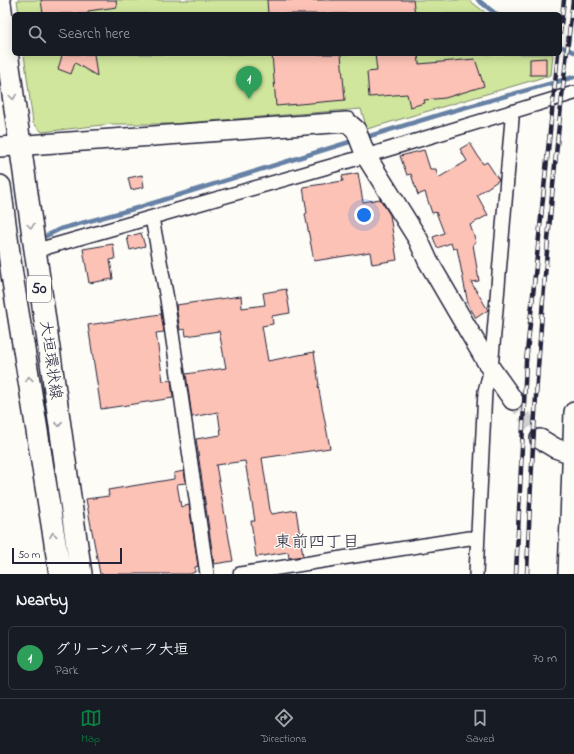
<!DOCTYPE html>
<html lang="en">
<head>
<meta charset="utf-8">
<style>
	body { margin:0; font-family:"Indie Flower","Klee One",sans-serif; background:#242831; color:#f1f3f6 }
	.scale { position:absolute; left:12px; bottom:10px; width:110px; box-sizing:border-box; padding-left:4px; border:2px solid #22223b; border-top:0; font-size:11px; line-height:14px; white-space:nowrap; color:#22223b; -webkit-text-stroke:3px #fdfcf7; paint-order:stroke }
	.you { position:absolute; left:364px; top:215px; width:14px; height:14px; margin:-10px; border:3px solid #fff; border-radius:50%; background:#1a73e8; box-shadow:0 0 0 6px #1a73e833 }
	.badge { display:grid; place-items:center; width:26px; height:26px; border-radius:50%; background:#0b8043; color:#fff; font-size:13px; font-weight:700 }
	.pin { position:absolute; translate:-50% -33px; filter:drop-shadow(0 1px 2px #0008) }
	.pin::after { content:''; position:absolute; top:21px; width:14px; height:12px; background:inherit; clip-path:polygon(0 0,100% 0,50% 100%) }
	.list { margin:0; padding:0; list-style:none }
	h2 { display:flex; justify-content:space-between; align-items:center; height:52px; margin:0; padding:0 16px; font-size:17px }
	h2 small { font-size:13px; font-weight:400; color:#9ea1a6 }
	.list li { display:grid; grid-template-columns:26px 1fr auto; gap:12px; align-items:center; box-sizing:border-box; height:64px; margin:0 8px 8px; padding:0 8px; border:1px solid #363941; border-radius:6px }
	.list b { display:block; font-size:15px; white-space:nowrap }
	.list p { margin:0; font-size:13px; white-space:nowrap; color:#9ea1a6 }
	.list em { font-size:13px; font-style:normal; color:#9ea1a6 }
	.icon { flex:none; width:22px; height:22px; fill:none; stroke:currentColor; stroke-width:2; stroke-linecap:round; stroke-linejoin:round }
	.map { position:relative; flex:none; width:574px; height:574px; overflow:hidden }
	.search { position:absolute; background:#171b24; box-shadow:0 2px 10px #0003; left:12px; right:12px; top:12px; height:44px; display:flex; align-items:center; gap:10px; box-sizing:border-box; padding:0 14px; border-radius:6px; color:#9ea1a6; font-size:15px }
	.sheet { height:124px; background:#171b24 }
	nav { display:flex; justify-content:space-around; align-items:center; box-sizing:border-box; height:56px; border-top:1px solid #363941; background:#171b24; font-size:11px; color:#9ea1a6 }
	nav a { display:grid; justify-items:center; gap:2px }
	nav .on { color:#0b8043 }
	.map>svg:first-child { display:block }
	.green { fill:#d0e69c; stroke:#79846c }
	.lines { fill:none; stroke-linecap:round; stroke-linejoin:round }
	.stream { stroke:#6681a5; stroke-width:4.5 }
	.building { fill:#fcc2b5; stroke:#22223b }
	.street-tunnel { stroke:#d1d0d1; stroke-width:13; stroke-dasharray:13 6; stroke-linecap:butt }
	.street-casing { stroke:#22223b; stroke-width:16 }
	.secondary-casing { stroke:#22223b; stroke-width:22 }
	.primary-casing { stroke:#22223b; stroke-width:24 }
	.street { stroke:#fdfcf7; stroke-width:13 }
	.secondary { stroke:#fdfcf7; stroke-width:19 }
	.primary { stroke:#fdfcf7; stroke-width:21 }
	.rail-casing { stroke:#22223b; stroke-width:4.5 }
	.rail { stroke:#fdfcf7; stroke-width:3; stroke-dasharray:9; stroke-linecap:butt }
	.oneway { stroke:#9a9aa2 }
	.labels { text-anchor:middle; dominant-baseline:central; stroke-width:3; stroke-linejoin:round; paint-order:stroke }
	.shield { fill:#fdfcf7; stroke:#646373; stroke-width:1 }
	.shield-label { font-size:15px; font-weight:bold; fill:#22223b }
	.street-label { font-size:16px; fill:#22223b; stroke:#fdfcf7 }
	.neighbourhood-label { font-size:17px; fill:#22223b; stroke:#fdfcf7 }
</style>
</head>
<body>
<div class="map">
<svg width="574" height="574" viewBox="0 0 574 574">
	<rect width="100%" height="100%" fill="#fdfcf7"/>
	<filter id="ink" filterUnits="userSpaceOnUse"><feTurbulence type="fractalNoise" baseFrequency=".025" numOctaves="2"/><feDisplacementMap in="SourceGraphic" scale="8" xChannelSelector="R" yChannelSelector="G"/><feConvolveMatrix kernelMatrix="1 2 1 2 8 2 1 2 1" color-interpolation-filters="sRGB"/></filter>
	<g filter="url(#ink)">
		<path class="green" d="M 17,0 L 469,0 L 487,14 L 19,14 Z
			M 24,54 L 553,54 L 551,75 L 367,129 L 361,109 L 172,124 L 111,124 L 42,132 L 33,123 Z"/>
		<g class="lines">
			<path class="stream" d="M 478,0 L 496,14
				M 560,46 L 574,52
				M 363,138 L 452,111 L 574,77
				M 46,236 L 60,229 L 137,208 L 356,140"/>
		</g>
		<path class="building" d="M 41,0 L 116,0 L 117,7 L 88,11 L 88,14 L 43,14 Z
			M 267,0 L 413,0 L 415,14 L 268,14 Z
			M 59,54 L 94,54 L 97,76 L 75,63 L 71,74 L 58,69 L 62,56 Z
			M 272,54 L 341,54 L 345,100 L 276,106 Z
			M 375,54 L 418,54 L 419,64 L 475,59 L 484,86 L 445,98 L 424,100 L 425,103 L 410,107 L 407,94 L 369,97 L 367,72 L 377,71 Z
			M 546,58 L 546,75 L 530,75 L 530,59 Z
			M 470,143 L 483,164 L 487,162 L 499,180 L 477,195 L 488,215 L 470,225 L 476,242 L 473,244 L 479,281 L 471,282 L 488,310 L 476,318 L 468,304 L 457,248 L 453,249 L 451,243 L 437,248 L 433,237 L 444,233 L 436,212 L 432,213 L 425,192 L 418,195 L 411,174 L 407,175 L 400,156 L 424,150 L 430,169 L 436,169 L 438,178 L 467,161 L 460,149 Z
			M 358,173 L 363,202 L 380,199 L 390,215 L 397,260 L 372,264 L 370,252 L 314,261 L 305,214 L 307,213 L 303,187 L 343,181 L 342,176 Z
			M 142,175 L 144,187 L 131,190 L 128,178 Z
			M 141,233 L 145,246 L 130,250 L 127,237 Z
			M 113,244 L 115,259 L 110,260 L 113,279 L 89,283 L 83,249 Z
			M 286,289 L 290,313 L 272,316 L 273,324 L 262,326 L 268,361 L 314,352 L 319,385 L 318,385 L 330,448 L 262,458 L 270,510 L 272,514 L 296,510 L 303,556 L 289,558 L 288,552 L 256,557 L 251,521 L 255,521 L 245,461 L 216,465 L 233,561 L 214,564 L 196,439 L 221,435 L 218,412 L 192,417 L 186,374 L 226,368 L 219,331 L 186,336 L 185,329 L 180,330 L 176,305 L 241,296 L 242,308 L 265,305 L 263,293 Z
			M 161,314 L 164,332 L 156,333 L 163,381 L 171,380 L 173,398 L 101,409 L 88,325 Z
			M 184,471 L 186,483 L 177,484 L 181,507 L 189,505 L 198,566 L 195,567 L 195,572 L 190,574 L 100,574 L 86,499 L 109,496 L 108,490 L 174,479 L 174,473 Z"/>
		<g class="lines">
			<path class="street-tunnel" d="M 513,400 L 540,439"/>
			<g class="street-casing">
				<path id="street" d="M 152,218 L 167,299 L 207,574
					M 34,251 L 366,156 L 574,93
					M 240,574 L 469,538 L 477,540
					M 476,574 L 485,391 L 491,369 L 512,119 L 510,112"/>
			</g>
			<g class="secondary-casing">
				<path id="secondary" d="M 0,147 L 347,122 L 356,130 L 366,156 L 418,239 L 428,261 L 491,369 L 513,400
					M 540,439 L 555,448 L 572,454
					M 568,574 L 574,412"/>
			</g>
			<g class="primary-casing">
				<path id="primary" d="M 0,3 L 81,574
					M 0,186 L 12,275 L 60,574"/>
			</g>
			<use href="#street" class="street"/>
			<use href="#secondary" class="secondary"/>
			<use href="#primary" class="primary"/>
			<g class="rail-casing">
				<path id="rail" d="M 560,33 L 564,0
					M 516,574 L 526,362 L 558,54
					M 527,574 C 534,382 550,191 573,0"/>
			</g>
			<use href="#rail" class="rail"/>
		</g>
		<defs><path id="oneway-chevron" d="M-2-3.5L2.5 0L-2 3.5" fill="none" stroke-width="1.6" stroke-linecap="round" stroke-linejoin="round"/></defs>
		<g class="oneway">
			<use href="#oneway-chevron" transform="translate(13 97) rotate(82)"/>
			<use href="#oneway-chevron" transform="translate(31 226) rotate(82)"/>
			<use href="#oneway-chevron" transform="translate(29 379) rotate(-99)"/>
			<use href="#oneway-chevron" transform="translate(59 424) rotate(82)"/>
			<use href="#oneway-chevron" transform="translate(53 535) rotate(-99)"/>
		</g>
	</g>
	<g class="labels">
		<rect class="shield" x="27" y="276" width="24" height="26" rx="3"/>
		<g class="shield-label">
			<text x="39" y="289">50</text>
		</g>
		<g class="street-label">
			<text transform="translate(50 360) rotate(82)">大垣環状線</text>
		</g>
		<g class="neighbourhood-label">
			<text x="317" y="542">東前四丁目</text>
		</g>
	</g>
</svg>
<div class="scale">50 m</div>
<div class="you"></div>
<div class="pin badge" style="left:249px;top:99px;background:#2e9e5b">1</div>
<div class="search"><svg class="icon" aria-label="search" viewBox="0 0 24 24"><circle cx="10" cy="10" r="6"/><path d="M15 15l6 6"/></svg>Search here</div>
</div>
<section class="sheet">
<h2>Nearby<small></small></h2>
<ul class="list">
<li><span class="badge" style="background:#2e9e5b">1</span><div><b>グリーンパーク大垣</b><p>Park</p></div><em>70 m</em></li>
</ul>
</section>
<nav>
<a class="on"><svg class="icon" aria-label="map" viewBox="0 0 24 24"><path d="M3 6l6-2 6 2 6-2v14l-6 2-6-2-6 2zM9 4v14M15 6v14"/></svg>Map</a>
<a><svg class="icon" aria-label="directions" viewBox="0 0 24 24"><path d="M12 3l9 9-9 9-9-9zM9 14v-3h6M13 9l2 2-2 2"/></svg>Directions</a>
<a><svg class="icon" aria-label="saved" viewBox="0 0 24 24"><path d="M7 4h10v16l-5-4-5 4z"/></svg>Saved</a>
</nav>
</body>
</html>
